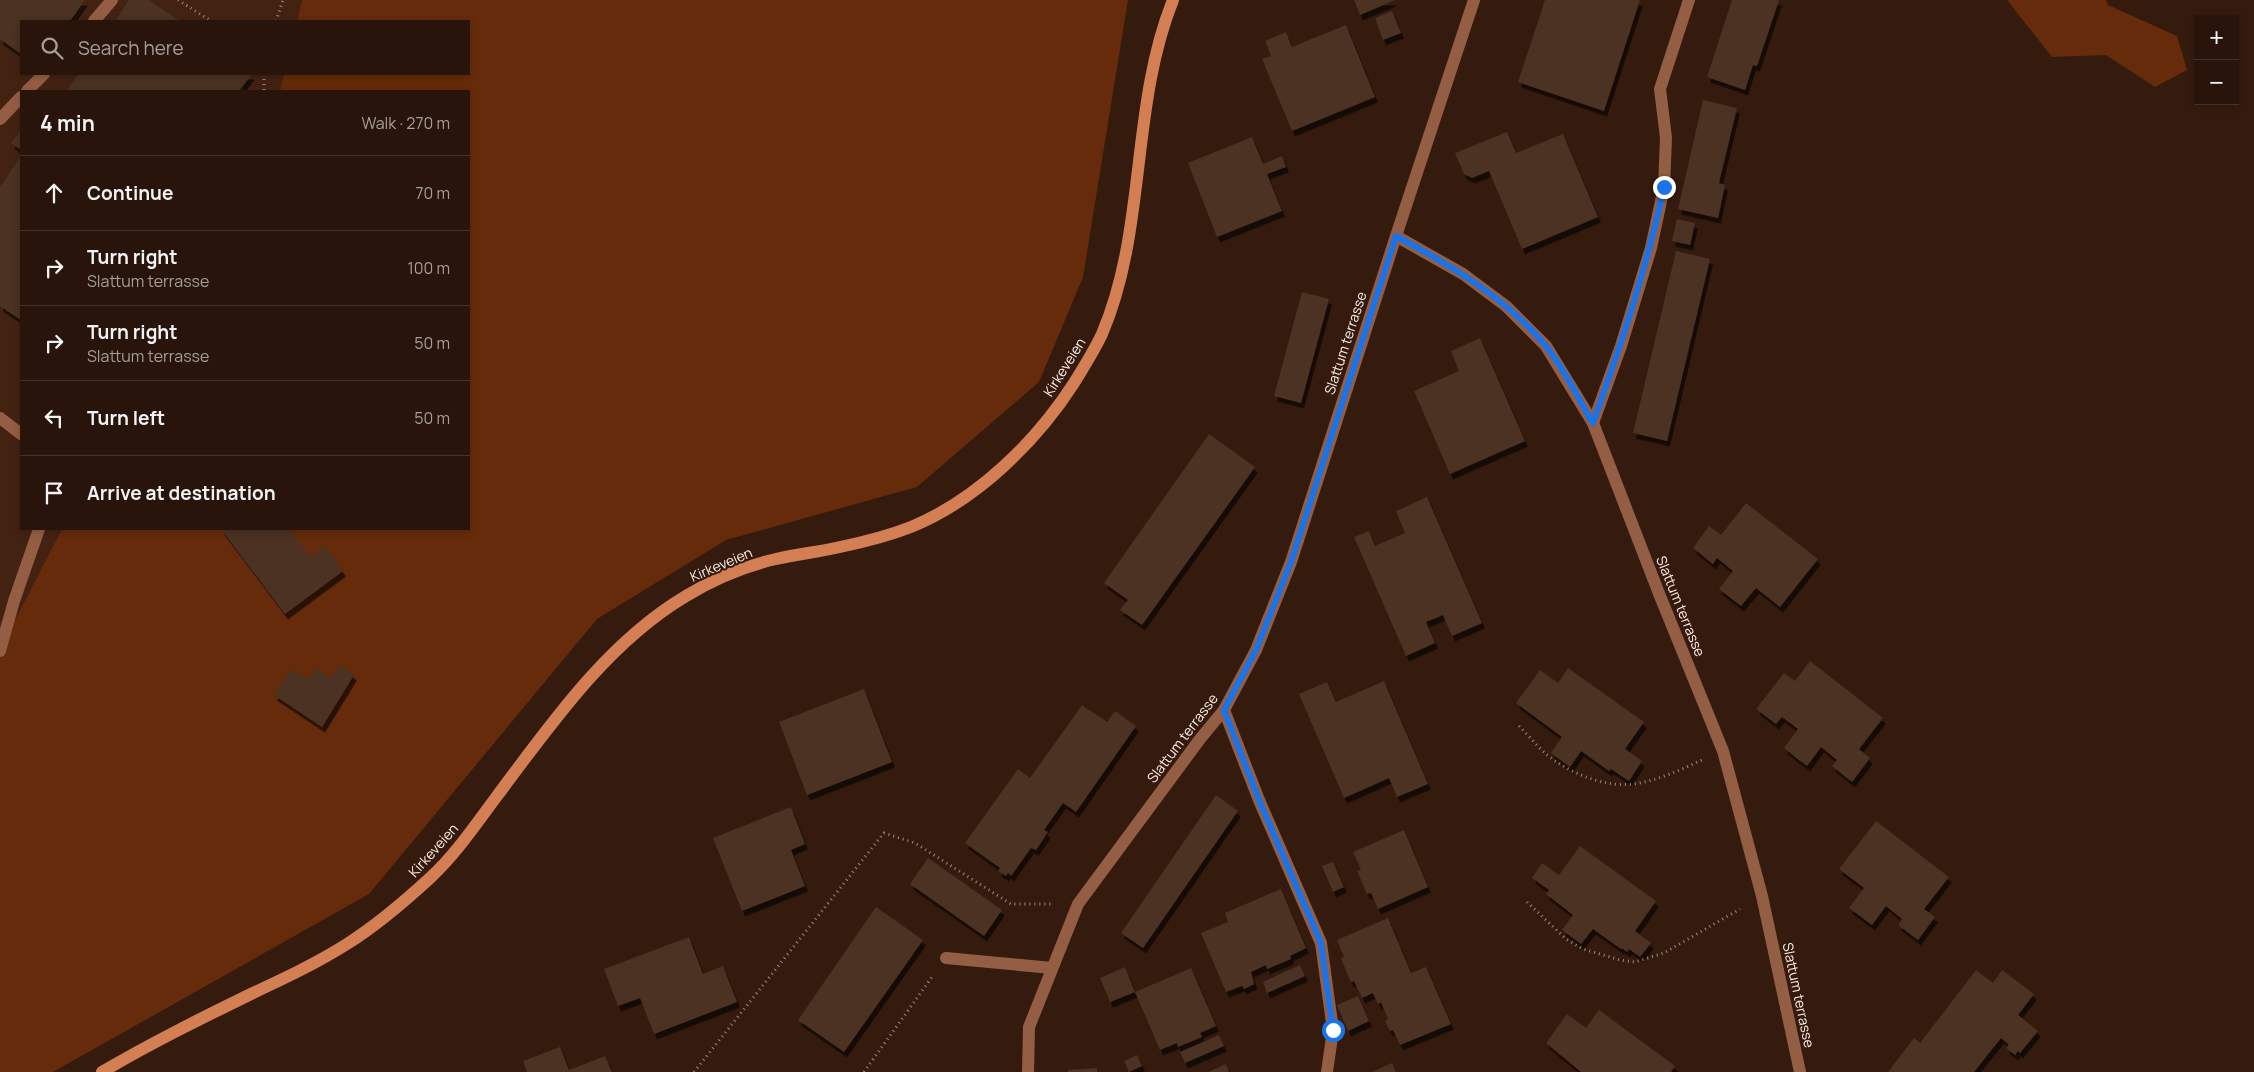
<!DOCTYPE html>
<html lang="en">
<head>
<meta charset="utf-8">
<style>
	body { margin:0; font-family:Manrope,sans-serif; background:#301d13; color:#f1f3f6 }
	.controls { position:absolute; right:15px; top:15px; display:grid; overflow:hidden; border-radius:0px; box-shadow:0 2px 8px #0003 }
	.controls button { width:45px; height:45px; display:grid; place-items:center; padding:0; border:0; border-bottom:1px solid #44332b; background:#28140a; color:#f1f3f6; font:25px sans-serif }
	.stop { position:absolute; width:15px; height:15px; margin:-11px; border:4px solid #1a73e8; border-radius:50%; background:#fff }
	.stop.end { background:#1a73e8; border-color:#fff; box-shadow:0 1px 5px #0008 }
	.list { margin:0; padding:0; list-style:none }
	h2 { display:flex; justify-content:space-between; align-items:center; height:65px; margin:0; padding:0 20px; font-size:21px }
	h2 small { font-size:16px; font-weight:400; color:#a59e9c }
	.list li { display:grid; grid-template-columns:32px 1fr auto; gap:15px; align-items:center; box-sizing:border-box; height:75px; padding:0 20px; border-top:1px solid #44332b }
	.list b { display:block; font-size:19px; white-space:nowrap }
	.list p { margin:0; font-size:16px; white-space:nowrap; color:#a59e9c }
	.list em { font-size:16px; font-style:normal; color:#a59e9c }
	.icon { flex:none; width:28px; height:28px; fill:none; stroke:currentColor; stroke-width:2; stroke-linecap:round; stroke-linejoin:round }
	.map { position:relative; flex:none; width:2254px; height:1072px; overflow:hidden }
	.search { position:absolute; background:#28140a; box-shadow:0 2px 8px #0003; left:20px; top:20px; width:450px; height:55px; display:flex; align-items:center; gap:12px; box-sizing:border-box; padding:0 18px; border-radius:0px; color:#a59e9c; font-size:19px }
	.panel { position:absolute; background:#28140a; box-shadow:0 2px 8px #0003; left:20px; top:90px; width:450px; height:440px; border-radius:0px }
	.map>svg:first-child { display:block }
	.built { fill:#432212 }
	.green { fill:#652b0a }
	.building { fill:#4c3022; filter:url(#shadow) }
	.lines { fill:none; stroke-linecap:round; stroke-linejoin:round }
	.path { stroke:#9d897f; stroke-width:3; stroke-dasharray:1 4; stroke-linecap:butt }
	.service { stroke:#945e44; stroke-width:12 }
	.minor { stroke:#945e44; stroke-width:12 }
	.secondary { stroke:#d47e54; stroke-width:12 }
	.route { stroke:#1a73e8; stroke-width:6 }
	.labels { text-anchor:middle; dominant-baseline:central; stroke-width:4; stroke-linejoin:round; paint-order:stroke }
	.street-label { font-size:14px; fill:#fdeee7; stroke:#351b0e }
</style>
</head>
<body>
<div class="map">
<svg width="2254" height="1072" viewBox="0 0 2254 1072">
	<defs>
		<filter id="shadow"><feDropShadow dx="3" dy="5.5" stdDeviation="0" flood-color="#0009"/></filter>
	</defs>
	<rect width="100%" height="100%" fill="#351b0e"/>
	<path class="built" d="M 0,0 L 302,0 L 297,21 L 21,21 L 21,74 L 284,74 L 280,91 L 21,91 L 21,529 L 62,529 L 0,649 Z"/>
	<path class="green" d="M 302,0 L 1128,0 L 1083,277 L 1039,382 L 917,487 L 726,540 L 597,619 L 369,894 L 53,1072 L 0,1072 L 0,649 L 62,529 L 469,529 L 469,91 L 280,91 L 284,74 L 469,74 L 469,21 L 297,21 Z
		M 2007,0 L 2106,0 L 2108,5 L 2177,36 L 2187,70 L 2155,87 L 2106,55 L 2052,57 Z"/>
	<path class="building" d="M 0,0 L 85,0 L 70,21 L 21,21 L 21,54 L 0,39 Z
		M 129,0 L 149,0 L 180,21 L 115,21 Z
		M 1354,0 L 1395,0 L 1360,15 Z
		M 1545,0 L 1640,0 L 1604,111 L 1518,82 Z
		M 1732,0 L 1779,0 L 1757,66 L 1753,65 L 1745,90 L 1707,77 Z
		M 1392,11 L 1401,33 L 1383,40 L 1375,18 Z
		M 1346,25 L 1375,97 L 1292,131 L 1262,59 L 1271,56 L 1265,41 L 1286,32 L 1292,47 Z
		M 78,74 L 252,74 L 239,91 L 66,91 Z
		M 1703,100 L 1737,108 L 1719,183 L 1725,185 L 1718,218 L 1678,209 Z
		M 21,130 L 21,150 L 11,143 Z
		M 1507,132 L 1516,153 L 1563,134 L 1598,217 L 1522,249 L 1489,171 L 1472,178 L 1464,174 L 1455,153 Z
		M 1252,137 L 1263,164 L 1282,156 L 1286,167 L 1267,174 L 1282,211 L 1217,237 L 1188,163 Z
		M 21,156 L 21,320 L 0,306 L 0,187 Z
		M 1677,219 L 1695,223 L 1690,245 L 1672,241 Z
		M 1676,251 L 1710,259 L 1667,441 L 1633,433 Z
		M 1302,292 L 1329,299 L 1301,403 L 1274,396 Z
		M 1480,338 L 1525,441 L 1450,474 L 1414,391 L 1459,371 L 1451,351 Z
		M 1209,434 L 1255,467 L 1142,625 L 1120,610 L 1128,600 L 1104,583 Z
		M 1427,497 L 1482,623 L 1452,636 L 1443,615 L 1426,622 L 1435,643 L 1406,656 L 1354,537 L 1369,531 L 1375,546 L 1405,533 L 1396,511 Z
		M 1746,503 L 1818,559 L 1780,607 L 1756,588 L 1741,606 L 1719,589 L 1733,571 L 1717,558 L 1713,564 L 1693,548 L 1709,526 L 1721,535 Z
		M 221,529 L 289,529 L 310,557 L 325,546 L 343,571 L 285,614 Z
		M 1810,661 L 1883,718 L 1859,749 L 1870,758 L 1852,782 L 1832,766 L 1837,760 L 1821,747 L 1807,766 L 1795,757 L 1784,748 L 1798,729 L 1782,717 L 1776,724 L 1756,709 L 1784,673 L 1795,681 Z
		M 340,665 L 354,675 L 322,727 L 274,695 L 291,669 L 308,679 L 316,668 L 331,678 Z
		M 1568,668 L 1644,722 L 1625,749 L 1642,761 L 1629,781 L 1611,769 L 1609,771 L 1581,751 L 1570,767 L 1551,753 L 1562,737 L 1516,703 L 1540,670 L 1558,683 Z
		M 1384,681 L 1428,784 L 1397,797 L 1389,778 L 1344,798 L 1299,694 L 1327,682 L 1336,702 Z
		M 864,689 L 892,762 L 807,795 L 779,722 Z
		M 1082,705 L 1107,722 L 1115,711 L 1136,726 L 1076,812 L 1063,803 L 1044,830 L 1048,832 L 1036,850 L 1031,848 L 1011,876 L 1008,873 L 1006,876 L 998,871 L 1000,868 L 965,843 L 1018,769 L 1030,778 Z
		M 1216,795 L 1238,811 L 1143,948 L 1121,933 Z
		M 791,807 L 805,844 L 791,850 L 805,886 L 742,911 L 713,838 Z
		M 1876,821 L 1949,877 L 1924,909 L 1935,917 L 1918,940 L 1898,925 L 1902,919 L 1886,906 L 1872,925 L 1849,908 L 1864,888 L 1839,869 Z
		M 1404,830 L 1428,887 L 1378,909 L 1371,893 L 1367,894 L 1357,871 L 1361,870 L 1353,852 Z
		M 1580,846 L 1656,901 L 1635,931 L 1651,943 L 1640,957 L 1629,949 L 1627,952 L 1622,948 L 1621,949 L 1593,929 L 1581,944 L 1562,930 L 1573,915 L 1546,894 L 1549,890 L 1532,878 L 1542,863 L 1559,875 Z
		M 928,858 L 1002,910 L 984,936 L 910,884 Z
		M 1333,862 L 1344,887 L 1333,892 L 1322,866 Z
		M 1281,889 L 1306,948 L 1290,956 L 1291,959 L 1267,969 L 1266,965 L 1251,972 L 1254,984 L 1244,989 L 1242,986 L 1226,992 L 1201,933 L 1228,922 L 1225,913 Z
		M 876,907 L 923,940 L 844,1052 L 798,1020 Z
		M 1388,918 L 1411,973 L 1426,967 L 1451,1024 L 1400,1045 L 1393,1030 L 1390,1031 L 1385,1021 L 1388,1019 L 1381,1002 L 1378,1004 L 1373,993 L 1362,998 L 1354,981 L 1351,982 L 1341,959 L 1344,957 L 1337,940 Z
		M 689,937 L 703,974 L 723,966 L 737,1002 L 654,1034 L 640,998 L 618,1006 L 604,969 Z
		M 1300,965 L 1305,976 L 1267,993 L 1263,982 Z
		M 1125,967 L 1135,992 L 1110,1002 L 1100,978 Z
		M 1191,968 L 1216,1026 L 1200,1033 L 1202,1037 L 1178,1047 L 1177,1043 L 1160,1050 L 1135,992 Z
		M 1976,970 L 1993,983 L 2002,970 L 2034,994 L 2018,1015 L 2038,1031 L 2020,1053 L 2018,1051 L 2015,1055 L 2006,1048 L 2009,1045 L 2001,1038 L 1974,1072 L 1888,1072 L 1914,1038 L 1920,1043 Z
		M 1358,996 L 1369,1021 L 1348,1031 L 1337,1005 Z
		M 1599,1010 L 1675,1066 L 1671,1072 L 1581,1072 L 1546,1043 L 1567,1014 L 1586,1028 Z
		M 1219,1035 L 1224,1046 L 1185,1063 L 1180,1052 Z
		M 560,1047 L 569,1070 L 605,1056 L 612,1072 L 527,1072 L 523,1061 Z
		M 1137,1055 L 1142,1066 L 1129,1072 L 1124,1061 Z
		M 1392,1063 L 1396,1072 L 1372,1072 Z
		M 1226,1064 L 1229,1072 L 1208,1072 Z
		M 1097,1068 L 1097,1072 L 1068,1072 L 1068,1070 Z"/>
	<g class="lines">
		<path class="path" d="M 178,0 L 211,21
			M 276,21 L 283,0
			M 264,74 L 264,91
			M 1519,726 C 1528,735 1537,746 1546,754 C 1568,772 1604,788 1633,784 C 1657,781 1680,770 1702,760
			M 1527,902 L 1566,939 L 1583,949 L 1620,960 L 1635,962 L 1664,953 L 1740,909
			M 694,1072 L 884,833 L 915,843 L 1011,904 L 1052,904
			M 864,1072 L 932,977"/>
		<path class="service" d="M 94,21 L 112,0
			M 27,91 L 44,74
			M 0,119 L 21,97
			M 0,418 L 21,434
			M 1593,423 L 1621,346 L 1651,248 L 1664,187 L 1666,138 L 1660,89 L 1689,0
			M 0,651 L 14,601 L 39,529
			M 1224,710 L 1259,800 L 1321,943 L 1333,1030 L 1327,1072
			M 946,958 L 1052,968"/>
		<path class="minor" d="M 1396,236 L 1463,274 L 1506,306 L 1546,346 L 1593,423 L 1660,596 L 1723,751 L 1762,896 L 1800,1072
			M 1028,1072 L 1029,1027 L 1078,904 L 1200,739 L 1224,710 L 1256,650 L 1291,562 L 1396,236 L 1474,0"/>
		<path class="secondary" d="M 102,1072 C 151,1043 202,1018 253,993 C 285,978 317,963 347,944 C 377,925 404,902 430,878 C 456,854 476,824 497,796 C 551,724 607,643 686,596 C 714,579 745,566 776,559 C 797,554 819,552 840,547 C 864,542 888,536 911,527 C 977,500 1036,442 1074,383 C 1084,367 1094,351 1102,334 C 1147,229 1130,107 1173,0"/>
	</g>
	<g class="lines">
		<path class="route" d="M 1333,1030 L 1321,943 L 1259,800 L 1224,710 L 1256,650 L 1291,562 L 1396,236 C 1450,265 1505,297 1545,345 C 1562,365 1579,400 1593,423 C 1621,345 1647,268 1664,187"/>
	</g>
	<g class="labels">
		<g class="street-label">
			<text transform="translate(1345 343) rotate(-72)">Slattum terrasse</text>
			<text transform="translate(1064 367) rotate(-58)">Kirkeveien</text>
			<text transform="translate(721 564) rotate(-23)">Kirkeveien</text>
			<text transform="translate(1681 606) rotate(68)">Slattum terrasse</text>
			<text transform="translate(1182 738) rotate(-53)">Slattum terrasse</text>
			<text transform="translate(433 850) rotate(-48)">Kirkeveien</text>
			<text transform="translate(1799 995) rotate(78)">Slattum terrasse</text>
		</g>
	</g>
</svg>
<div class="controls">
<button>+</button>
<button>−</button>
</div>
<div class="stop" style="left:1333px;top:1030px"></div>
<div class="stop end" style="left:1664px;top:187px"></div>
<div class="search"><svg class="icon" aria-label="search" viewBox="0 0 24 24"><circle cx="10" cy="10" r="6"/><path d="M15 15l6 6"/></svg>Search here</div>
<section class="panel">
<h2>4 min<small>Walk · 270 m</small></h2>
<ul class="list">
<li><svg class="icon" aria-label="ahead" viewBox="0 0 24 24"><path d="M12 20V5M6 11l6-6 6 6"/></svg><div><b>Continue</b></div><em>70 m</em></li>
<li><svg class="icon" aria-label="right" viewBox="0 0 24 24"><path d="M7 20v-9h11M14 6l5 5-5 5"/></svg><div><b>Turn right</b><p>Slattum terrasse</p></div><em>100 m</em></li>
<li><svg class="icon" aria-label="right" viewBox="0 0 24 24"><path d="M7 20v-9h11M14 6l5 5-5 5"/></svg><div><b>Turn right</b><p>Slattum terrasse</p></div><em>50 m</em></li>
<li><svg class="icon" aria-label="left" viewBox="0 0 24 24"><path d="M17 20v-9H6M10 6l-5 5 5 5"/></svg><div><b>Turn left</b></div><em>50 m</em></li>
<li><svg class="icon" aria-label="arrive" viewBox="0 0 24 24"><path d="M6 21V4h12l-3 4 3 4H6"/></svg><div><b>Arrive at destination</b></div></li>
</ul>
</section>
</div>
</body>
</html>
